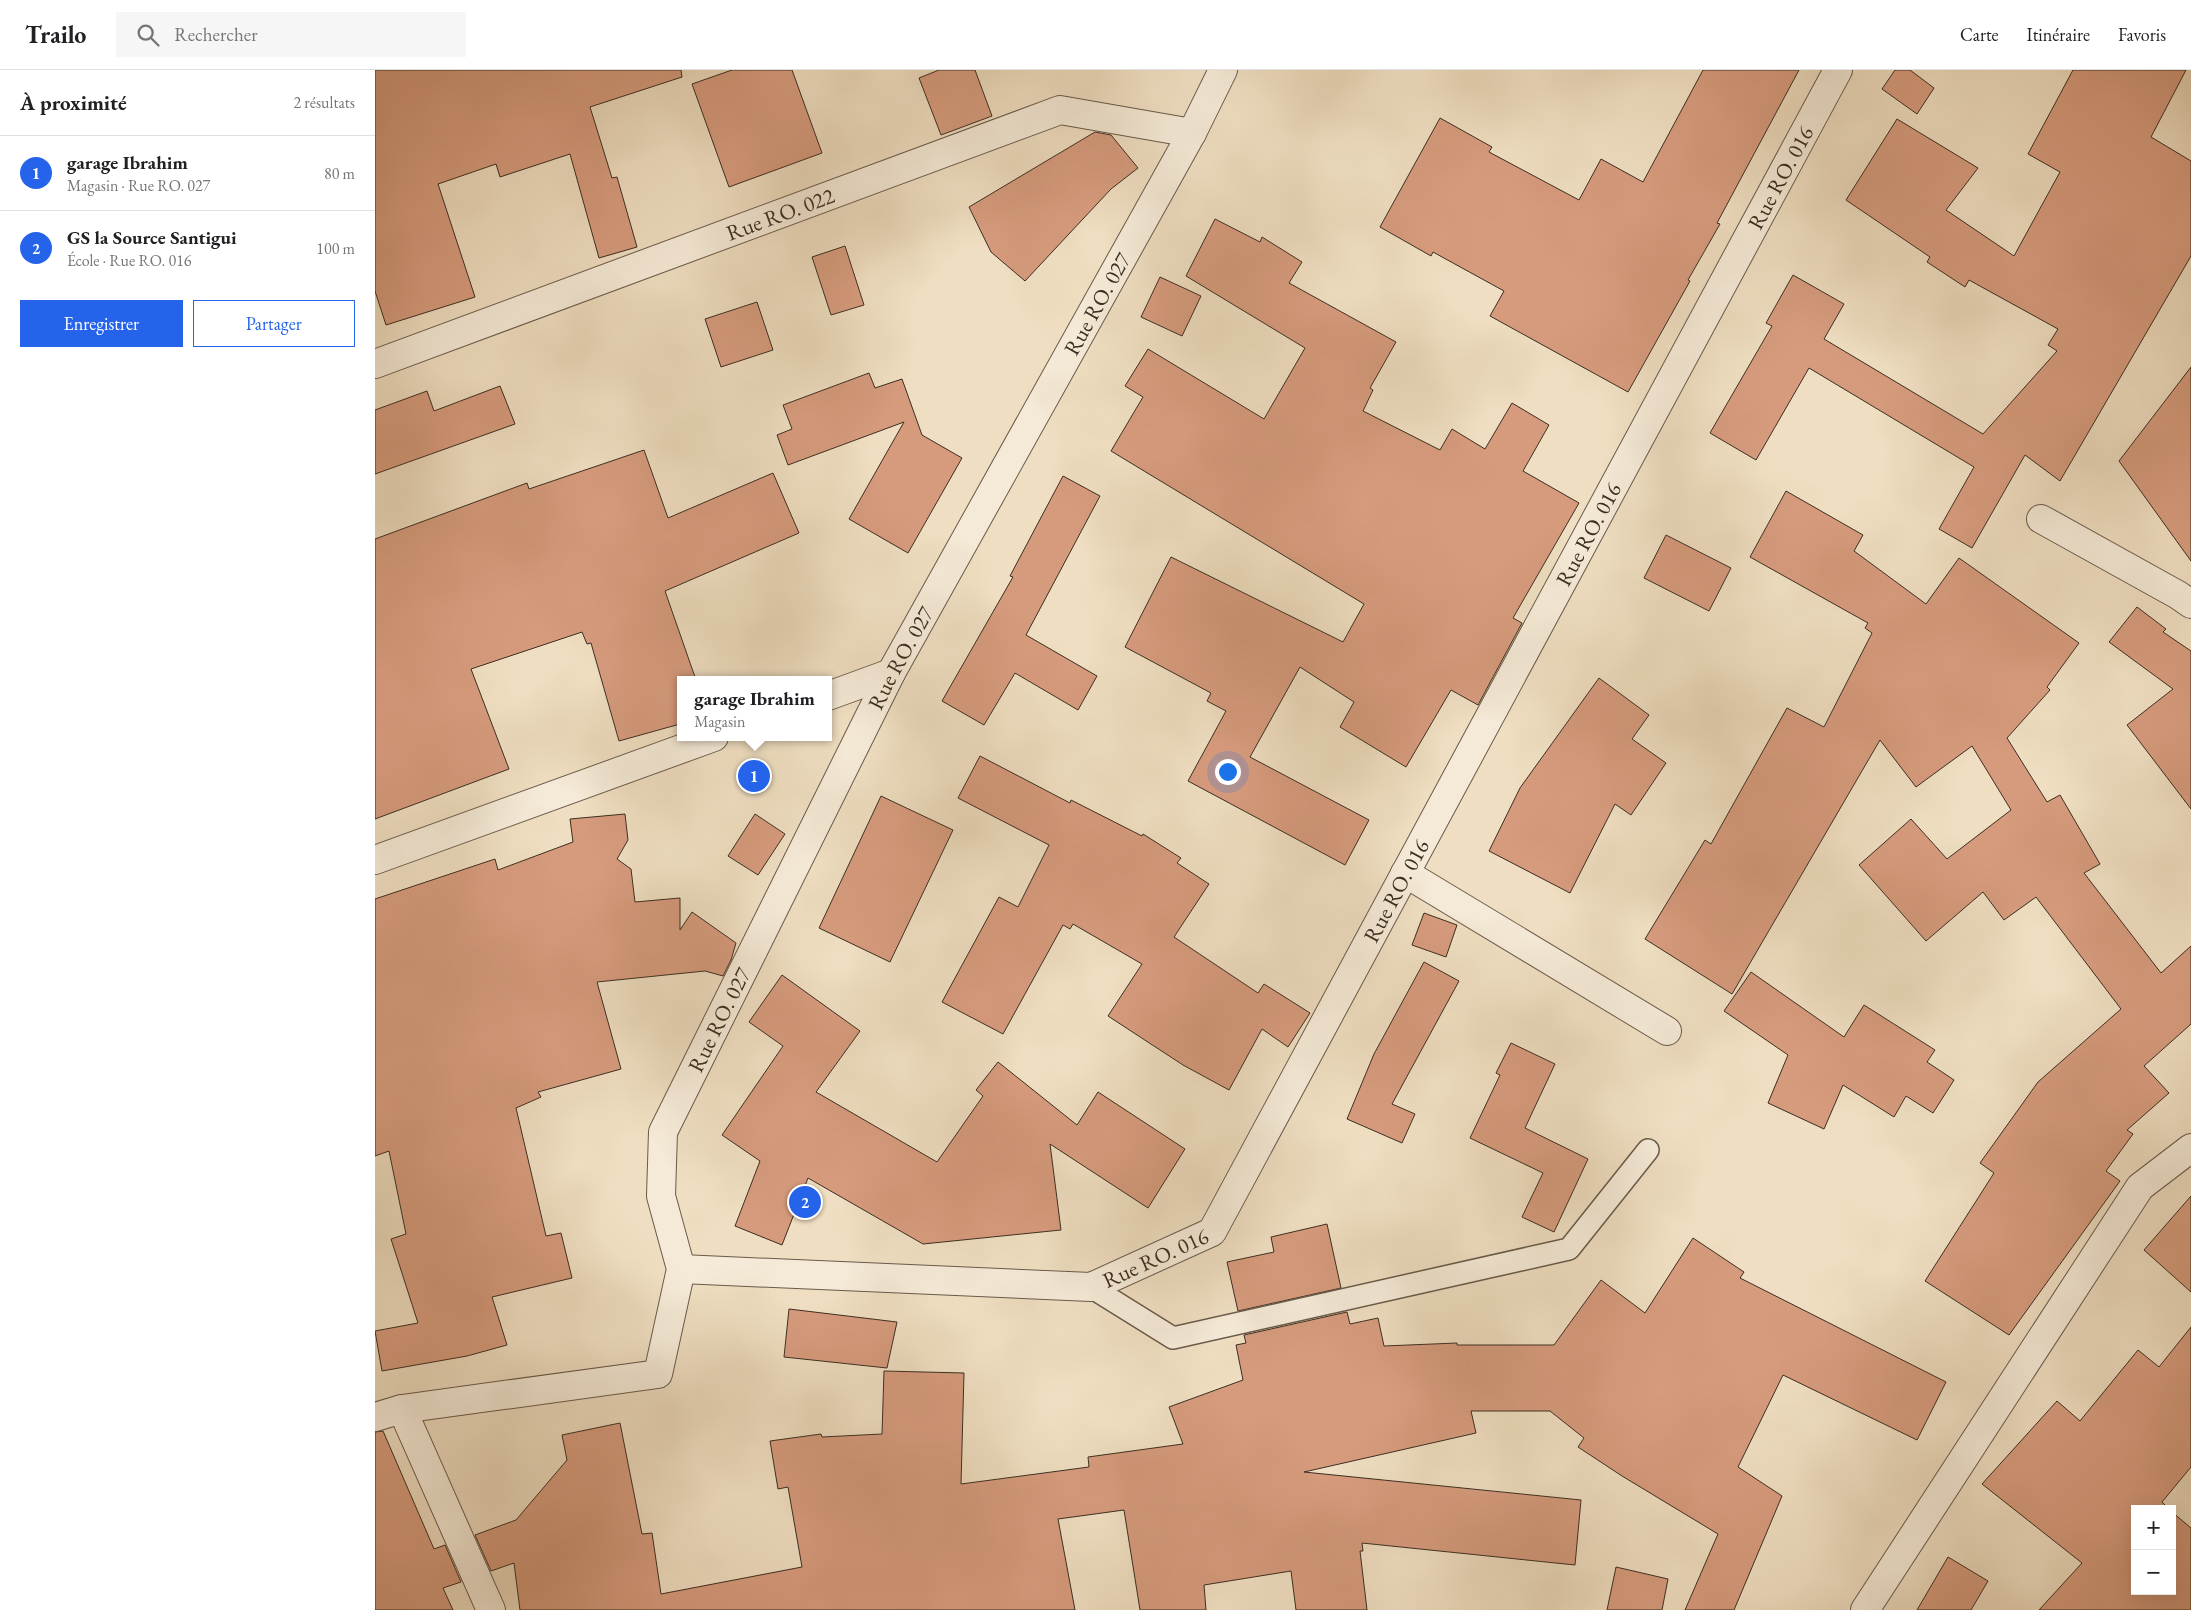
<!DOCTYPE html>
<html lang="fr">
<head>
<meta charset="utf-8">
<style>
	body { margin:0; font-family:"EB Garamond",serif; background:#f6f6f6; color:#202124 }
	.controls { position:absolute; right:15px; bottom:15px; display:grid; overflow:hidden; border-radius:0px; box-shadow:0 5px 20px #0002 }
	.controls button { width:45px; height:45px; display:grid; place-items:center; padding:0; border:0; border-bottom:1px solid #e0e0e0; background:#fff; color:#202124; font:25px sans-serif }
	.you { position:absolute; left:852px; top:701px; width:18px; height:18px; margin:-12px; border:4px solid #fff; border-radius:50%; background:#1a73e8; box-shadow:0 0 0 8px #1a73e833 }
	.badge { display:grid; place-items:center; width:32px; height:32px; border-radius:50%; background:#2563eb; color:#fff; font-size:16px; font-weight:700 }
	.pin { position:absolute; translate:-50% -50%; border:2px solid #fff; box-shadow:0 1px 5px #0006 }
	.popup { position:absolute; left:302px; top:606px; width:155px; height:65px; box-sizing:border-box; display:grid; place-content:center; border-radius:0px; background:#fff; filter:drop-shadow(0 1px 4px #0005); font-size:16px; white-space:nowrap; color:#757577 }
	.popup b { font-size:19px; color:#202124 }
	.popup::after { content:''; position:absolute; left:50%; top:100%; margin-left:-10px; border:10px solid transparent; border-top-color:#fff }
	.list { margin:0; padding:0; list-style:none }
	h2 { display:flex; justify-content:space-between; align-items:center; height:65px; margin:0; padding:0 20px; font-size:21px }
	h2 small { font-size:16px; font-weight:400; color:#757577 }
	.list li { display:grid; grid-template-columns:32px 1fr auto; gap:15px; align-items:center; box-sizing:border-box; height:75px; padding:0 20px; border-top:1px solid #e0e0e0 }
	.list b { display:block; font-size:19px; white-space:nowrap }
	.list p { margin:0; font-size:16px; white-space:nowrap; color:#757577 }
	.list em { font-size:16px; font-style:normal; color:#757577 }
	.actions { display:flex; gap:10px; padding:15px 20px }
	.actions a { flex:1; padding:11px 0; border:1px solid #2563eb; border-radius:0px; text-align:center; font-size:18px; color:#2563eb }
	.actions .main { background:#2563eb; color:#fff }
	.icon { flex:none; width:28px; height:28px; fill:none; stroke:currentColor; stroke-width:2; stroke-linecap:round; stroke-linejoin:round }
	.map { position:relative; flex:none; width:1816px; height:1540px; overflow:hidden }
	header { display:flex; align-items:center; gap:30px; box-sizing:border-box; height:70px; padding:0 25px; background:#fff; border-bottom:1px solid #e0e0e0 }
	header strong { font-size:24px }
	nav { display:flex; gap:28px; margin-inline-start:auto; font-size:18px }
	.search { width:350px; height:45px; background:#f6f6f6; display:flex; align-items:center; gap:12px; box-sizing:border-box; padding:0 18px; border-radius:0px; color:#757577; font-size:19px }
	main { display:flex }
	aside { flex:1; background:#fff }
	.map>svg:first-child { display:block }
	.building { fill:#d69b7d; stroke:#3c2e22 }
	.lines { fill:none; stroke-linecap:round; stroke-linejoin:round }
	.service-casing { stroke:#695a4a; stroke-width:24 }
	.minor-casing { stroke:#695a4a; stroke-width:30 }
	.service { stroke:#f5ead7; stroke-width:21 }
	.minor { stroke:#f5ead7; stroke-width:28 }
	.labels { text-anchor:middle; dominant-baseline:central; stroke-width:5; stroke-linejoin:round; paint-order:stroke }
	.street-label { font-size:22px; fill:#3c2e22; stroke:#f5ead7 }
</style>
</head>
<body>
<header>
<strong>Trailo</strong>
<div class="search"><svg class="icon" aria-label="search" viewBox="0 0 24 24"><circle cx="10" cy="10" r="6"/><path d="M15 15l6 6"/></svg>Rechercher</div>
<nav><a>Carte</a><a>Itinéraire</a><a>Favoris</a></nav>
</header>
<main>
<aside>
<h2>À proximité<small>2 résultats</small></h2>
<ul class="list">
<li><span class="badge">1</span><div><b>garage Ibrahim</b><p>Magasin · Rue RO. 027</p></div><em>80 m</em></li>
<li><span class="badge">2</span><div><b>GS la Source Santigui</b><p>École · Rue RO. 016</p></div><em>100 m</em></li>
</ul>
<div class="actions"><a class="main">Enregistrer</a><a>Partager</a></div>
</aside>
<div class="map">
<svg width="1816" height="1540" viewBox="0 0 1816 1540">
	<rect width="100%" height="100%" fill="#efdec1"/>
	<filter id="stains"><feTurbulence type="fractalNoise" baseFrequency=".004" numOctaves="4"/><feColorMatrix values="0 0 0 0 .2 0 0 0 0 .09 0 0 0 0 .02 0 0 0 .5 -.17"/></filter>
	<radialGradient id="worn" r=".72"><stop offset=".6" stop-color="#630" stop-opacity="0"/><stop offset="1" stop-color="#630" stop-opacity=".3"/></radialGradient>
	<path class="building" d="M 0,0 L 306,0 L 307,7 L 215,37 L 237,108 L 242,107 L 262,177 L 224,188 L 195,84 L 125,107 L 121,94 L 63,114 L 100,227 L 11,255 L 0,221 Z
		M 357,0 L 417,0 L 447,83 L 354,117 L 317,14 Z
		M 564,0 L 600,0 L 617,46 L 566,65 L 544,8 Z
		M 1328,0 L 1424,0 L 1342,153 L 1345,154 L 1313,210 L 1315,211 L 1253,322 L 1115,246 L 1129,221 L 1058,182 L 1056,186 L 1005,157 L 1065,48 L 1117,77 L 1114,82 L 1204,130 L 1226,89 L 1268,112 Z
		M 1520,0 L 1535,0 L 1559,18 L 1542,44 L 1507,19 Z
		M 1698,0 L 1811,0 L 1776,67 L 1816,91 L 1816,186 L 1685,411 L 1650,385 L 1597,478 L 1564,459 L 1599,397 L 1434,298 L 1381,390 L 1335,363 L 1397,256 L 1391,253 L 1418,205 L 1469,234 L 1449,269 L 1608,364 L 1682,281 L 1673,275 L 1683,259 L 1594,210 L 1590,217 L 1552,192 L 1555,187 L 1471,130 L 1522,49 L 1603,98 L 1571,140 L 1639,186 L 1685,102 L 1653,84 Z
		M 720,62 L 736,65 L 763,98 L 736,119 L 650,211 L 616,182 L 594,137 Z
		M 840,149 L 885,172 L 887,167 L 927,192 L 914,213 L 1021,272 L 995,318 L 998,320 L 988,341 L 1065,380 L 1077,359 L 1110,379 L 1137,333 L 1174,355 L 1148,401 L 1204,433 L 1138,548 L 1147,553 L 1103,635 L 1076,620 L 1031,697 L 965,657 L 979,632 L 925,597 L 875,687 L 994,750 L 970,795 L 813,711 L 851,641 L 832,631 L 836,623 L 750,577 L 796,487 L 968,572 L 989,534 L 736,381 L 768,327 L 750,316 L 773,279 L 889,349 L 930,278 L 811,206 Z
		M 470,176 L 489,235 L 456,245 L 437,187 Z
		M 785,207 L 826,226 L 807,266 L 766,247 Z
		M 382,232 L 398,280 L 346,297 L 330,249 Z
		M 1816,297 L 1816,491 L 1744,391 Z
		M 494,303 L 500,318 L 527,309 L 547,365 L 587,388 L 533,483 L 474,449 L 529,352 L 413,395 L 402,365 L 417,359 L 408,335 Z
		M 125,316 L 140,354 L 0,404 L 0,340 L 52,321 L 59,341 Z
		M 269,380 L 293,448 L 398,403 L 424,463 L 290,521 L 321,610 L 305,610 L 305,654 L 244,671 L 216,573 L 212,574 L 207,562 L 96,599 L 134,699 L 0,749 L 0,469 L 152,413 L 154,419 Z
		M 688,406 L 725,426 L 651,565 L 722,606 L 703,640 L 640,603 L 609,655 L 567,631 L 638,507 L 635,506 Z
		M 1411,421 L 1488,465 L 1479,481 L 1551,534 L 1584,488 L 1704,573 L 1672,617 L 1675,620 L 1632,668 L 1672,732 L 1685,725 L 1725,794 L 1709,803 L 1786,903 L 1816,876 L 1816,954 L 1769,996 L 1794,1023 L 1752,1060 L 1758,1064 L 1731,1101 L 1745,1111 L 1634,1265 L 1550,1211 L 1619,1103 L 1605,1093 L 1663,1012 L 1746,939 L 1661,827 L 1629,850 L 1608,822 L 1551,871 L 1484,795 L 1536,749 L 1572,789 L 1636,740 L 1597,676 L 1541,717 L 1505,670 L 1357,924 L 1270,869 L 1330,770 L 1336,774 L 1412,638 L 1449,657 L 1497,563 L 1490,558 L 1493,553 L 1375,487 Z
		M 1291,465 L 1356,498 L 1334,541 L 1269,508 Z
		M 1762,537 L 1791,559 L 1788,562 L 1816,581 L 1816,739 L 1752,655 L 1798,619 L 1734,572 Z
		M 1224,608 L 1274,645 L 1257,669 L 1291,693 L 1256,745 L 1240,734 L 1195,823 L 1114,781 L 1145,718 Z
		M 605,686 L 695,733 L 696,730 L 767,766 L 768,764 L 806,788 L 802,793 L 834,814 L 799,867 L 883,923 L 889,914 L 935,943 L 913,977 L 887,959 L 854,1020 L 808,995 L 733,946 L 767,894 L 698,854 L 695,859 L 688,855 L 628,964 L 567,932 L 624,827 L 643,837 L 674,775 L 583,728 Z
		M 506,726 L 578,760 L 515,892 L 444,858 Z
		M 250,744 L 253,770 L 242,789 L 256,799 L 260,832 L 305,828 L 305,860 L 317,842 L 361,873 L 356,890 L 348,906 L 330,901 L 222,912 L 246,999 L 163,1022 L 166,1027 L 141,1038 L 171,1166 L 186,1163 L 197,1208 L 117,1227 L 132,1275 L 92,1286 L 7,1301 L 0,1261 L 43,1253 L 16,1169 L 31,1164 L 14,1081 L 0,1086 L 0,829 L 120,789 L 123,800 L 198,772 L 195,749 Z
		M 380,744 L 410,764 L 383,805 L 353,786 Z
		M 1049,843 L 1082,855 L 1071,887 L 1037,875 Z
		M 1049,892 L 1084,911 L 1017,1034 L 1040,1044 L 1027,1073 L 972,1049 L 999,984 Z
		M 1376,902 L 1469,967 L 1489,935 L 1560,980 L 1552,992 L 1579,1010 L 1558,1043 L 1531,1026 L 1519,1047 L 1468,1015 L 1449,1059 L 1393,1033 L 1413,985 L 1349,941 Z
		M 407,905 L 485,961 L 441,1022 L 562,1092 L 608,1026 L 601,1020 L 623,992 L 702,1055 L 723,1022 L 810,1079 L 773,1138 L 675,1074 L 686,1160 L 548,1174 L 433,1108 L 407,1175 L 360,1156 L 385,1091 L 347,1065 L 408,976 L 374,952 Z
		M 1136,973 L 1180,994 L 1150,1058 L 1213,1089 L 1179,1162 L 1147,1147 L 1168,1103 L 1095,1068 L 1125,1005 L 1121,1003 Z
		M 1816,1126 L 1816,1222 L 1769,1180 Z
		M 952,1154 L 966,1218 L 863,1241 L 852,1192 L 899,1182 L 896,1167 Z
		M 1318,1168 L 1369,1202 L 1365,1208 L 1571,1312 L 1542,1370 L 1408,1305 L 1363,1397 L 1407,1426 L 1359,1540 L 1310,1540 L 1343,1464 L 1247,1406 L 1203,1377 L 1209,1368 L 1175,1341 L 1096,1341 L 1101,1363 L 929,1402 L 1206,1430 L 1200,1495 L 987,1473 L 988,1481 L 985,1481 L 992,1540 L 921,1540 L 916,1501 L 829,1515 L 831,1540 L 765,1540 L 749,1440 L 683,1449 L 700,1540 L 145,1540 L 139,1493 L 116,1501 L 100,1465 L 141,1450 L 192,1390 L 187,1365 L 245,1353 L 267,1464 L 277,1463 L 286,1524 L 427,1497 L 413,1417 L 403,1419 L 395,1371 L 446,1364 L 447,1367 L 507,1364 L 509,1301 L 589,1303 L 586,1414 L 714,1397 L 713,1387 L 808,1374 L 794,1337 L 868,1310 L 861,1275 L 871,1273 L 869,1265 L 972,1242 L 975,1254 L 1003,1248 L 1009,1276 L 1082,1273 L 1082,1275 L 1179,1275 L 1226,1210 L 1270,1243 Z
		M 414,1239 L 522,1252 L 512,1298 L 409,1287 Z
		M 1816,1257 L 1816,1397 L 1787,1432 L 1794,1439 L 1760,1439 L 1760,1521 L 1797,1521 L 1797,1442 L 1816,1458 L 1816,1540 L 1664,1540 L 1707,1493 L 1607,1414 L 1682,1331 L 1705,1351 L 1763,1280 L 1784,1297 Z
		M 8,1361 L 59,1479 L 70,1475 L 86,1512 L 68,1518 L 78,1540 L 0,1540 L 0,1362 Z
		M 1573,1487 L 1613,1511 L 1596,1540 L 1542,1540 Z
		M 1241,1497 L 1293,1509 L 1287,1540 L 1232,1540 Z"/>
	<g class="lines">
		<g class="service-casing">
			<path id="service" d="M 716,1217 L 798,1268 L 1194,1179 L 1273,1080"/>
		</g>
		<g class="minor-casing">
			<g id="minor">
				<path id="s1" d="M 0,294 L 685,40 L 817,63"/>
				<path d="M 1666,449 L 1803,525 L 1816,534"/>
				<path d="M 453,626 L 516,603"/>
				<path d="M 0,790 L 339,667"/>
				<path d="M 1030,803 L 1292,961"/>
				<path id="s2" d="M 306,1199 L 716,1217 L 837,1162 L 1463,0"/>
				<path d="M 27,1339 L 116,1540"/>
				<path id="s3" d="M 0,1347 L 27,1339 L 283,1304 L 306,1199 L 286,1126 L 288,1062 L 516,603 L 817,63 L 848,0"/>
				<path d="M 1490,1540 L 1765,1117 L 1816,1078"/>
			</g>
		</g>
		<use href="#service" class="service"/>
		<use href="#minor" class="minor"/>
	</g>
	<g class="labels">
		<g class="street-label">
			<text stroke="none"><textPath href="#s2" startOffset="1741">Rue RO. 016</textPath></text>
			<text stroke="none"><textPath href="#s1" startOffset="432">Rue RO. 022</textPath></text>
			<text stroke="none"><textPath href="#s3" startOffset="1469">Rue RO. 027</textPath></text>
			<text stroke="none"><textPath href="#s2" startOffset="1336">Rue RO. 016</textPath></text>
			<text stroke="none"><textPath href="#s3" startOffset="1064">Rue RO. 027</textPath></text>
			<text stroke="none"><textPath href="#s2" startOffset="931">Rue RO. 016</textPath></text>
			<text stroke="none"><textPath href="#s3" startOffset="659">Rue RO. 027</textPath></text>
			<text stroke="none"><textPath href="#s2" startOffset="481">Rue RO. 016</textPath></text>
		</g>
	</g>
	<rect width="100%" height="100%" filter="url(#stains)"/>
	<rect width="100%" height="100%" fill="url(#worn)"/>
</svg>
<div class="controls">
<button>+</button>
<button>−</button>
</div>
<div class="you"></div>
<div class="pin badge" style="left:379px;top:706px">1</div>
<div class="popup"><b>garage Ibrahim</b>Magasin</div>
<div class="pin badge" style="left:430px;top:1132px">2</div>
</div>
</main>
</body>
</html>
